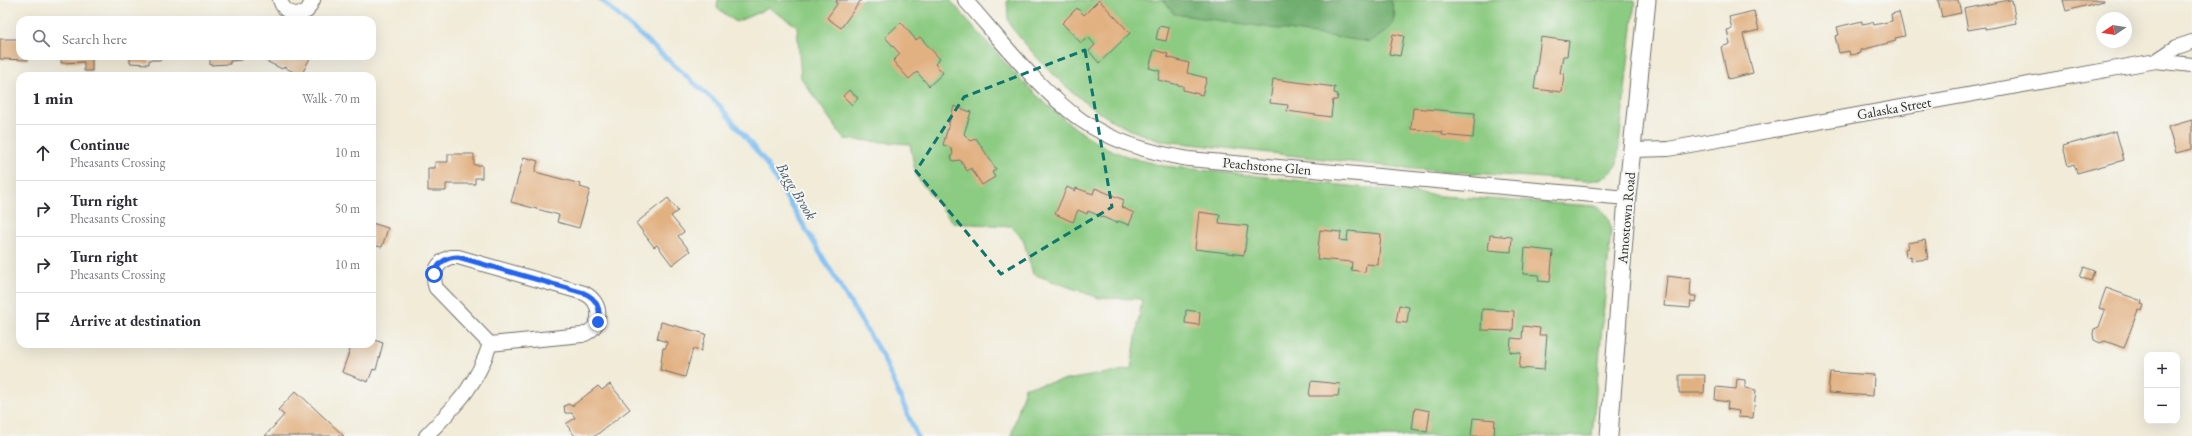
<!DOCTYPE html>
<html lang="en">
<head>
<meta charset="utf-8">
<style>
	body { margin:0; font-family:"EB Garamond",serif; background:#f2f2f3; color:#2b2b33 }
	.controls { position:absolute; right:12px; bottom:12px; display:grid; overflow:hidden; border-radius:8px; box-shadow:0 4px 16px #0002 }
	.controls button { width:36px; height:36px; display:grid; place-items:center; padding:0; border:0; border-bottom:1px solid #e1e1e2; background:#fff; color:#2b2b33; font:20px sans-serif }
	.compass { position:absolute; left:2096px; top:12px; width:36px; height:36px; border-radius:50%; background:#fff; box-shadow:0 4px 16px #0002; rotate:258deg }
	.stop { position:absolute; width:12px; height:12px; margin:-9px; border:3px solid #2563eb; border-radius:50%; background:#fff }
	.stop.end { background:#2563eb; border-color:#fff; box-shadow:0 1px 4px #0008 }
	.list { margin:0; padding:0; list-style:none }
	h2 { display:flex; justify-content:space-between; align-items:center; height:52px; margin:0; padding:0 16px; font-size:17px }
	h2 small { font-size:13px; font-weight:400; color:#7c7c81 }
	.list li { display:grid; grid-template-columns:26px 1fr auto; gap:12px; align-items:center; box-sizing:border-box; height:56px; padding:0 16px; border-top:1px solid #e1e1e2 }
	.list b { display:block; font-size:15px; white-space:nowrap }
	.list p { margin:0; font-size:13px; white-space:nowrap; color:#7c7c81 }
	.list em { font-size:13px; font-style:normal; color:#7c7c81 }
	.icon { flex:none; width:22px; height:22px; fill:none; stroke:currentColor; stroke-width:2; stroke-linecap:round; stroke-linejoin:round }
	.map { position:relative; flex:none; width:2192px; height:436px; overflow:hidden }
	.search { position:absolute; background:#fff; box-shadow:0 4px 16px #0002; left:16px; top:16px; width:360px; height:44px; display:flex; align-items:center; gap:10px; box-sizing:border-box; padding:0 14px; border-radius:12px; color:#7c7c81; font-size:15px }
	.panel { position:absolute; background:#fff; box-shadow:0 4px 16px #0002; left:16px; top:72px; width:360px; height:276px; border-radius:12px }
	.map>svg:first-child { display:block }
	.green { fill:#8ccb82; stroke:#5c7b56 }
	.forest { fill:#71af70; stroke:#4e6d4e }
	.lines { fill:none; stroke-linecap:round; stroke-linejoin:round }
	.stream { stroke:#7dbef2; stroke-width:5 }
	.building { fill:#e2b182 }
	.minor-casing { stroke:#706e68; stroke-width:16 }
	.tertiary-casing { stroke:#706e68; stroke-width:19 }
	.minor { stroke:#fff; stroke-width:14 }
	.tertiary { stroke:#fff; stroke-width:17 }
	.route { stroke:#2563eb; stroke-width:5 }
	.marked { fill:none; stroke:#0f766e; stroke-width:3; stroke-dasharray:8 5; stroke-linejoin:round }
	.labels { text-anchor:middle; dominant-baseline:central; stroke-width:4; stroke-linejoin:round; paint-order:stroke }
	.street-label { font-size:14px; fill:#2b2b2b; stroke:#f6f6f2 }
	.water-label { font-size:15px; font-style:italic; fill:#445767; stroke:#f6f6f2 }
</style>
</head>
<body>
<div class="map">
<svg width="2192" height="436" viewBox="0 0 2192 436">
	<rect width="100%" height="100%" fill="#f6f6f2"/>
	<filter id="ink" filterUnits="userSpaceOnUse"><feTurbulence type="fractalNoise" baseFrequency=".025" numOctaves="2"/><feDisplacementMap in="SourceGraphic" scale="8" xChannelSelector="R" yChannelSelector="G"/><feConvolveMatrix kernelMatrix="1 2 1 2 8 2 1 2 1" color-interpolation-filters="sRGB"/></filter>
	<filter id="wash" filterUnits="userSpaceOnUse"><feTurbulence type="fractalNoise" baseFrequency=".012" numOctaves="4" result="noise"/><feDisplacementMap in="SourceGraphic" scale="16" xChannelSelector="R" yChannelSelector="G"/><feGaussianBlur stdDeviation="0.9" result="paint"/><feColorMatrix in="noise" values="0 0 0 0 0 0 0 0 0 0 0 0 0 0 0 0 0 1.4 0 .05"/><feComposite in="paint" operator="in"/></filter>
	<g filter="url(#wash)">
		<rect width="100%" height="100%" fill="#f1ebd8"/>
		<path class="green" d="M 718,0 L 950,0 C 995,50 1039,108 1098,143 C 1117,155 1142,161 1164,166 L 1442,196 L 1595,206 C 1606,210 1609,218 1611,230 L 1592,436 L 1011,436 L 1025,387 L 1131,369 L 1142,299 L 1099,298 L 1033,274 L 1023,239 L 1010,226 L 953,223 L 916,176 L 910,144 L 844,139 L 801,78 L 797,26 L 769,8 L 736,22 L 717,8 Z
			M 1007,0 L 1163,0 L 1174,14 L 1395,15 L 1391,0 L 1635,0 L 1617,163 C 1611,177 1601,180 1587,181 L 1413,169 L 1163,141 C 1153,137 1141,135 1131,130 C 1083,108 1045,69 1012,28 L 1008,19 Z"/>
		<path class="forest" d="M 1163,0 L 1391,0 C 1399,27 1391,28 1370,42 L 1174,14 Z"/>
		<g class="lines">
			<path class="stream" d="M 601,0 L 720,106 L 764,160 L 883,357 L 917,436"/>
		</g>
		<g id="blocks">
			<path class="building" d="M 836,0 L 861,0 L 841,28 L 827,18 L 837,4 Z
				M 1099,0 L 1130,33 L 1099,63 L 1089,51 L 1095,45 L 1088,37 L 1081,43 L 1062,23 L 1077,8 L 1084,15 Z
				M 1938,0 L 1958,0 L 1961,13 L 1942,17 Z
				M 2009,0 L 2012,0 L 2016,23 L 1985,29 L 1985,27 L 1968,30 L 1964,9 Z
				M 2063,0 L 2104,0 L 2104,1 L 2066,11 Z
				M 1754,11 L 1759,30 L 1743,34 L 1753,73 L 1728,79 L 1721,47 L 1730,44 L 1727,30 L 1732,29 L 1729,17 Z
				M 1899,12 L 1905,36 L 1895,38 L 1896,41 L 1861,50 L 1861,53 L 1850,55 L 1849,51 L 1839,53 L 1835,36 L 1839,35 L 1837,27 L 1862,21 L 1862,24 L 1873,22 L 1874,25 L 1892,21 L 1891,14 Z
				M 901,22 L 916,40 L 920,37 L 940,59 L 935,64 L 943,73 L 929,86 L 917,72 L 909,79 L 893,61 L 900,54 L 885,37 Z
				M 1159,26 L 1169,28 L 1166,41 L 1156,39 Z
				M 1393,34 L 1404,36 L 1400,56 L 1389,54 Z
				M 1541,37 L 1569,41 L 1567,56 L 1563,56 L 1560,73 L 1564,74 L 1562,92 L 1534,89 Z
				M 0,39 L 20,39 L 20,56 L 28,56 L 28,60 L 0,59 Z
				M 1154,50 L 1168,54 L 1167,57 L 1189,63 L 1187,73 L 1207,78 L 1202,95 L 1183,90 L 1183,86 L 1158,80 L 1160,71 L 1149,68 Z
				M 61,56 L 92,56 L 92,71 L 84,71 L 84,62 L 61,63 Z
				M 130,56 L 161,56 L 161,60 L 149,60 L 149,64 L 130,63 Z
				M 210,56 L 241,56 L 241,60 L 230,61 L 230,64 L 210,65 Z
				M 256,56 L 305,56 L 310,58 L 301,76 L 284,67 L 282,69 Z
				M 1273,79 L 1335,87 L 1334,93 L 1338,94 L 1337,100 L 1333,100 L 1331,117 L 1287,111 L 1288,105 L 1270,103 Z
				M 849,90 L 858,98 L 852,105 L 843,96 Z
				M 954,106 L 971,112 L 964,134 L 971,141 L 976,138 L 996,169 L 992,172 L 995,177 L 982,185 L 971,168 L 967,171 L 960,160 L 953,161 L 951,157 L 953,153 L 950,147 L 943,145 Z
				M 1413,108 L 1475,113 L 1473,138 L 1442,135 L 1442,132 L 1411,129 Z
				M 2192,120 L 2192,149 L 2176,153 L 2168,127 Z
				M 2116,131 L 2124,160 L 2077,173 L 2074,164 L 2068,166 L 2063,146 Z
				M 448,154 L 474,154 L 474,165 L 482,165 L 482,178 L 475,178 L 475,184 L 446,184 L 446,191 L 428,191 L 428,168 L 435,168 L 435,162 L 448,162 Z
				M 524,157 L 538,161 L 535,172 L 581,184 L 580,187 L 590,190 L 579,228 L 557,222 L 559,215 L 511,202 Z
				M 1067,187 L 1075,191 L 1076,188 L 1093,194 L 1095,188 L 1124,200 L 1121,207 L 1134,213 L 1129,225 L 1118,221 L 1117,223 L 1088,211 L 1087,214 L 1078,210 L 1073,222 L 1055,214 Z
				M 668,198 L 678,211 L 671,216 L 684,232 L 678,236 L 690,251 L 672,265 L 657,245 L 654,247 L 636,223 Z
				M 1199,212 L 1220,215 L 1219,223 L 1248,226 L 1244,255 L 1195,249 Z
				M 372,223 L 388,228 L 382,247 L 372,245 Z
				M 1320,230 L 1341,232 L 1340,240 L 1347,241 L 1348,231 L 1381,234 L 1378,265 L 1366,264 L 1365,272 L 1351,270 L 1352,262 L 1317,259 Z
				M 1490,235 L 1512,237 L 1511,252 L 1488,250 Z
				M 1925,240 L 1928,259 L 1911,261 L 1911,256 L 1906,257 L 1905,249 L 1908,248 L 1907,243 Z
				M 1525,248 L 1553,251 L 1550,282 L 1538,281 L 1539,275 L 1523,274 Z
				M 2084,267 L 2094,271 L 2091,281 L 2080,277 Z
				M 1667,276 L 1691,279 L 1690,296 L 1696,296 L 1695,302 L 1691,301 L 1690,308 L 1664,306 Z
				M 2106,288 L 2142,301 L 2141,304 L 2144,305 L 2142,311 L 2138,310 L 2124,348 L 2105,341 L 2100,343 L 2094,340 L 2093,334 L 2094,329 L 2099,327 L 2105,310 L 2099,308 Z
				M 1399,305 L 1409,307 L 1407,323 L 1396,322 Z
				M 1482,309 L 1514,311 L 1513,331 L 1481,330 Z
				M 1186,310 L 1200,312 L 1199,325 L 1185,323 Z
				M 661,322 L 706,334 L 701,351 L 693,349 L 685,377 L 660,370 L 663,348 L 666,348 L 667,342 L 657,339 Z
				M 1523,326 L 1540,328 L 1539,335 L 1547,335 L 1544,370 L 1519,368 L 1521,353 L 1510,352 L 1511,338 L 1522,339 Z
				M 372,339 L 383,343 L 376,370 L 373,369 L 368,382 L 342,372 L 352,344 L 372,344 Z
				M 1830,372 L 1874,375 L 1873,396 L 1828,393 Z
				M 1679,375 L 1705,375 L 1704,393 L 1679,393 Z
				M 1737,379 L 1745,380 L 1745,388 L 1756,390 L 1753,418 L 1738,417 L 1739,411 L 1727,409 L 1728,402 L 1715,400 L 1716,387 L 1736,389 Z
				M 1311,381 L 1340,384 L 1338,396 L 1309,396 Z
				M 610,384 L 630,409 L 595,436 L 575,436 L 566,424 L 575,418 L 572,413 L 565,413 L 564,406 L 568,404 L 572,406 L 598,386 L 602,390 Z
				M 296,391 L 344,436 L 265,436 L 284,415 L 278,410 Z
				M 1415,408 L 1430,411 L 1427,432 L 1412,429 Z
				M 1473,418 L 1495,420 L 1494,436 L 1471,436 Z"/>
		</g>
	</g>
	<g filter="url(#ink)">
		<use href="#blocks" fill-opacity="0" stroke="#706e68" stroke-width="1"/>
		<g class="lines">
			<g class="minor-casing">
				<path id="minor" d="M 280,0 C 284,13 295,17 307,11 L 313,0
					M 965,0 C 1000,39 1039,90 1081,120 C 1113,142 1151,153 1189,159 L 1627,198
					M 2156,61 L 2177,47 L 2192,42
					M 1633,150 L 1668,149 L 2156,61 L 2192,65
					M 451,257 L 458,257 L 584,293 C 603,302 604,328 582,335 L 490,344 L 436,288 C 431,275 437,261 451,257 Z
					M 426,436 C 456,405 476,387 490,344"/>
			</g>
			<g class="tertiary-casing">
				<path id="tertiary" d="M 1609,436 L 1627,198 L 1647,0"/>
			</g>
			<use href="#minor" class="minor"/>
			<use href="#tertiary" class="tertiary"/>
		</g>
	</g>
	<g class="lines" filter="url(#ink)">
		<path class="route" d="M 434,274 C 438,263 446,257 458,257 L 584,293 C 596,298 602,309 598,322"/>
	</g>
	<path class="marked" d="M 1085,50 L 1112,207 L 1001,274 L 916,171 L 964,97 Z"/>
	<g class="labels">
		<g class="street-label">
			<text transform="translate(1894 108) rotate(-10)">Galaska Street</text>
			<text transform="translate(1267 166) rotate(5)">Peachstone Glen</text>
			<text transform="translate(1626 218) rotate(-85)">Amostown Road</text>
		</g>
		<g class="water-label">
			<text transform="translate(797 191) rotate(59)">Bagg Brook</text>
		</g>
	</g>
</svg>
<div class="controls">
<button>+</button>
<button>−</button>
</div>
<svg class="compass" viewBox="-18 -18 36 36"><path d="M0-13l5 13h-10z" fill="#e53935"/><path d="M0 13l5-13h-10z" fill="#7c7c81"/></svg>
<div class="stop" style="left:434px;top:274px"></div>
<div class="stop end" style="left:598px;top:322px"></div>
<div class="search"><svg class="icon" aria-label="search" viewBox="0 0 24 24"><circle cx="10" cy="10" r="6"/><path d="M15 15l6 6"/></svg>Search here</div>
<section class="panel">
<h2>1 min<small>Walk · 70 m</small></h2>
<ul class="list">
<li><svg class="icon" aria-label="ahead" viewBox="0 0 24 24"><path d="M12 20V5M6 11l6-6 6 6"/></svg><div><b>Continue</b><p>Pheasants Crossing</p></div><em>10 m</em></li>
<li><svg class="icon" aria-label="right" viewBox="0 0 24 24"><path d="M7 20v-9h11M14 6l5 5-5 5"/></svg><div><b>Turn right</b><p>Pheasants Crossing</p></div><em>50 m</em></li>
<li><svg class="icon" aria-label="right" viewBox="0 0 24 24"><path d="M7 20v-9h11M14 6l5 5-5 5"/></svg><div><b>Turn right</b><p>Pheasants Crossing</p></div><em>10 m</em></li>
<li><svg class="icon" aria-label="arrive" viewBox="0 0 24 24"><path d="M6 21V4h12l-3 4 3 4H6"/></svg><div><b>Arrive at destination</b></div></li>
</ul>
</section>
</div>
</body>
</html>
